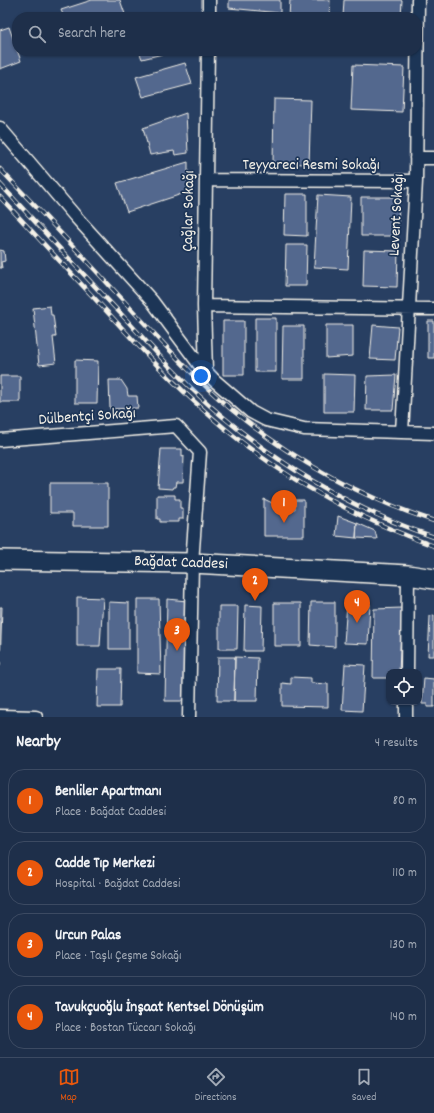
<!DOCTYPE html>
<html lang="en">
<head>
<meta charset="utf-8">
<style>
	body { margin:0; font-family:Dekko,sans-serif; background:#263751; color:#f1f3f6 }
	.controls { position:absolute; right:12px; bottom:12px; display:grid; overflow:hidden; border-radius:8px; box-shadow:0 1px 3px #0004 }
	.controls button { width:36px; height:36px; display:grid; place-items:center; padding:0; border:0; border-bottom:1px solid #3c4a62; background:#1e2f4a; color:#f1f3f6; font:20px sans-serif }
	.you { position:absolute; left:201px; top:376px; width:14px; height:14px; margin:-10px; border:3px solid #fff; border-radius:50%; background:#1a73e8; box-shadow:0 0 0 6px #1a73e833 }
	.badge { display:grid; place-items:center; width:26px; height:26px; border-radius:50%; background:#ea580c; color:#fff; font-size:13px; font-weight:700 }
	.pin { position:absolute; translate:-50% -33px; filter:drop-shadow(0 1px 2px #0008) }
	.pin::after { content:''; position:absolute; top:21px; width:14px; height:12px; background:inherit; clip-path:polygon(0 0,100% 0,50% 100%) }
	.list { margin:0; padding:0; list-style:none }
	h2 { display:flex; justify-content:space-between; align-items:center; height:52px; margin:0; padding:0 16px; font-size:17px }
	h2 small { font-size:13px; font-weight:400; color:#a1a9b5 }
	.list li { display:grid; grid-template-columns:26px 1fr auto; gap:12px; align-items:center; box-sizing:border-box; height:64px; margin:0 8px 8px; padding:0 8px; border:1px solid #3c4a62; border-radius:16px }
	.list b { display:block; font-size:15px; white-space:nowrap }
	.list p { margin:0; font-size:13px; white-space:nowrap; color:#a1a9b5 }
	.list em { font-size:13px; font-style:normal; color:#a1a9b5 }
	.icon { flex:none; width:22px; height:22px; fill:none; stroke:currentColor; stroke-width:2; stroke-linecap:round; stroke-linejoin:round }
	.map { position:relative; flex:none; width:434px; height:717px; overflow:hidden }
	.search { position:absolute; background:#1e2f4a; box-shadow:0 1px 3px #0004; left:12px; right:12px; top:12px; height:44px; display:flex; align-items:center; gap:10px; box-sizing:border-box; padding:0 14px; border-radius:16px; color:#a1a9b5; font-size:15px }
	.sheet { height:340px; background:#1e2f4a }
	nav { display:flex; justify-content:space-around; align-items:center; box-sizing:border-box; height:56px; border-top:1px solid #3c4a62; background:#1e2f4a; font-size:11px; color:#a1a9b5 }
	nav a { display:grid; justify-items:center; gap:2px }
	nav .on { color:#ea580c }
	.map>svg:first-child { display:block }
	.building { fill:#53678e; stroke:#f4f1e8 }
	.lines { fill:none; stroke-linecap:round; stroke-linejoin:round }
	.street-casing { stroke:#f4f1e8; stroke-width:15 }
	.primary-casing { stroke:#f4f1e8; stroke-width:22 }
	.street { stroke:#1d3557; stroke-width:12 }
	.primary { stroke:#1d3557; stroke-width:19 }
	.rail-casing { stroke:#f4f1e8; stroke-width:4.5 }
	.rail { stroke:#1d3557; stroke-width:3; stroke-dasharray:9; stroke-linecap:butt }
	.labels { text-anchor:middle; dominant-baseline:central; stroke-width:3.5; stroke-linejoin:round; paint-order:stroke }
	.street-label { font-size:16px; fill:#f4f1e8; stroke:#1d3557 }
</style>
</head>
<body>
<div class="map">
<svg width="434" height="717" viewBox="0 0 434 717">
	<rect width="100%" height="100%" fill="#283f62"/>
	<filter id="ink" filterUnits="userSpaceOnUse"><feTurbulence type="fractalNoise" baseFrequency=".025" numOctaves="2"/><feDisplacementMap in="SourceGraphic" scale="8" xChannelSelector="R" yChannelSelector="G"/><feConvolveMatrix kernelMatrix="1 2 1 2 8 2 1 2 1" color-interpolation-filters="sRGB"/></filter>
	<g filter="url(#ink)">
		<path class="building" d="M 92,0 L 120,0 L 126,17 L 64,17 L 61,10 Z
			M 229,0 L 280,0 L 280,13 L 229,8 Z
			M 290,0 L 330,0 L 329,17 L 289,17 Z
			M 344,0 L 402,0 L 401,17 L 343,17 Z
			M 9,27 L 21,61 L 0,69 L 0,30 Z
			M 139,51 L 175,51 L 142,59 Z
			M 185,63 L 192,84 L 143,97 L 136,77 Z
			M 353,65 L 404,67 L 402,112 L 351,110 Z
			M 274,99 L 311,100 L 309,164 L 273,163 Z
			M 186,113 L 188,153 L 175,155 L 174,151 L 150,155 L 143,128 Z
			M 188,162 L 188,192 L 127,212 L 117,183 Z
			M 285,194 L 307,194 L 307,236 L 284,235 Z
			M 318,195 L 351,197 L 348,269 L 314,267 Z
			M 361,197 L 399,197 L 398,236 L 361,236 Z
			M 286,245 L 307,245 L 306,286 L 285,286 Z
			M 0,250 L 4,251 L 5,261 L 1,262 L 2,268 L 0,268 Z
			M 364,250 L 398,251 L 397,287 L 363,286 Z
			M 50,306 L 51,315 L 53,315 L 56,337 L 53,337 L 56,363 L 39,365 L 33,308 Z
			M 255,318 L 276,318 L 276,372 L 255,372 Z
			M 223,321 L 244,321 L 244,375 L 223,375 Z
			M 428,321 L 434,321 L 434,358 L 428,358 Z
			M 326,325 L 353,325 L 353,356 L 326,358 Z
			M 373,325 L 398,327 L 395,360 L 370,359 Z
			M 283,326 L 304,326 L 304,379 L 282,379 Z
			M 75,360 L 98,361 L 97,403 L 75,403 Z
			M 324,374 L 355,375 L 354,412 L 324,412 Z
			M 396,375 L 393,410 L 366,410 L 367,376 Z
			M 0,376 L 20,376 L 20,402 L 0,402 Z
			M 109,380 L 121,380 L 127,389 L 128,396 L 137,396 L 138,408 L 110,409 Z
			M 161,449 L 182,449 L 182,457 L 184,456 L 183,482 L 176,482 L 175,487 L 173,487 L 172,489 L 158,488 Z
			M 50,483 L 108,483 L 108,526 L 73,526 L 73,513 L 50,513 Z
			M 157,495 L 175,495 L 175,499 L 180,499 L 180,508 L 183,508 L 183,519 L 179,519 L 179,522 L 160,522 L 160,519 L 157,519 Z
			M 264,499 L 285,509 L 295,509 L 295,500 L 304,500 L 304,536 L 264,536 Z
			M 338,516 L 357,523 L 356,538 L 336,536 Z
			M 357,523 L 375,531 L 377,539 L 356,538 Z
			M 77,597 L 103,598 L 100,646 L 77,646 Z
			M 137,599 L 159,599 L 161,674 L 137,673 Z
			M 167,599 L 187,601 L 186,701 L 165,701 Z
			M 109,602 L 129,603 L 129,649 L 109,649 Z
			M 311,602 L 335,602 L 335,647 L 310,645 Z
			M 274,603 L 301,603 L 301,646 L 274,646 Z
			M 347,603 L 370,604 L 368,644 L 344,643 Z
			M 245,605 L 262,606 L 261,651 L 244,651 Z
			M 219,606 L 238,606 L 237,649 L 219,649 Z
			M 0,607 L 2,607 L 0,665 Z
			M 402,608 L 399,672 L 389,672 L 389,678 L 373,678 L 374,609 Z
			M 434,615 L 434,656 L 428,656 L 430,616 Z
			M 218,657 L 235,657 L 234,701 L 217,701 Z
			M 235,657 L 258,658 L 257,701 L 234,701 Z
			M 345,664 L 365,665 L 362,711 L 342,710 Z
			M 98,669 L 121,669 L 120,707 L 97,707 Z
			M 291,677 L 311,678 L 311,683 L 328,684 L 328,707 L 282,706 L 282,683 L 291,684 Z
			M 424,678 L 434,679 L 434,707 L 427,707 L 427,704 L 422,704 Z"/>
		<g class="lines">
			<g class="street-casing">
				<path id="street" d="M 209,17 L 209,0
					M 0,128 L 75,216 L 152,301 L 199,364 L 214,380 L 251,412 L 266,420 L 304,429 L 434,433
					M 416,158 L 434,158
					M 206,180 L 416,181
					M 204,306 L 434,309
					M 206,371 L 204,306 L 208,51
					M 402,432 L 416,181 L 418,0
					M 0,440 L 176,426 L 200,452 L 192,563 L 189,717
					M 407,672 L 408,575
					M 0,716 L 36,717
					M 406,717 L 406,702"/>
			</g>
			<g class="primary-casing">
				<path id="primary" d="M 0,560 L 192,563 L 408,575 L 434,579"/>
			</g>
			<use href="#street" class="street"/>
			<use href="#primary" class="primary"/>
			<g class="rail-casing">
				<path id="rail" d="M 0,169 C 45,216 90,264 134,312 C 166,346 196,380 231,409 C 291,459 360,497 434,521
					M 0,184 C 41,228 81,272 122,315 C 154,350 186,386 222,416 C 285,469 356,511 434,537
					M 0,197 C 37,237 74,276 111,316 C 151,360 192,403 239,440 C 297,486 364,521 434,546"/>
			</g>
			<use href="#rail" class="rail"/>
		</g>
	</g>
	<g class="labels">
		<g class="street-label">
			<text x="311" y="165">Teyyareci Resmi Sokağı</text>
			<text transform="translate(189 211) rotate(-89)">Çağlar Sokağı</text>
			<text transform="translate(397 215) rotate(-87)">Levent Sokağı</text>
			<text transform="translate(87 417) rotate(-4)">Dülbentçi Sokağı</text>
			<text transform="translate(181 563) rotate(2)">Bağdat Caddesi</text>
		</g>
	</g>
</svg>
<div class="controls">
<button><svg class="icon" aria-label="locate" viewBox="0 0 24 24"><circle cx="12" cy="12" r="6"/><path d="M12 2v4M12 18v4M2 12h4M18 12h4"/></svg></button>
</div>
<div class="you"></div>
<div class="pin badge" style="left:284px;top:523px">1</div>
<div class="pin badge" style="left:255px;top:601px">2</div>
<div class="pin badge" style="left:177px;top:651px">3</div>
<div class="pin badge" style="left:357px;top:623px">4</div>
<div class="search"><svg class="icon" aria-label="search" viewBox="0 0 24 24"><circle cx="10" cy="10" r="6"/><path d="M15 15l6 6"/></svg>Search here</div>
</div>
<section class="sheet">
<h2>Nearby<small>4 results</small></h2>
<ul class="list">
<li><span class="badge">1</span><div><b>Benliler Apartmanı</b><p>Place · Bağdat Caddesi</p></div><em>80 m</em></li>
<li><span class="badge">2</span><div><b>Cadde Tıp Merkezi</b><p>Hospital · Bağdat Caddesi</p></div><em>110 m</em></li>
<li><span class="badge">3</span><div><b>Urcun Palas</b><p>Place · Taşlı Çeşme Sokağı</p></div><em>130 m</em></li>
<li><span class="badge">4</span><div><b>Tavukçuoğlu İnşaat Kentsel Dönüşüm</b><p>Place · Bostan Tüccarı Sokağı</p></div><em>140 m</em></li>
</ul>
</section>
<nav>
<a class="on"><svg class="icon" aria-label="map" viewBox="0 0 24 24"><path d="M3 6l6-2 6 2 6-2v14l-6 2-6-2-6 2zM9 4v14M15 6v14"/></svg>Map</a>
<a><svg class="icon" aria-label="directions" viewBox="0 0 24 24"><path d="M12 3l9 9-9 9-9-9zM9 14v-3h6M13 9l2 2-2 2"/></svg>Directions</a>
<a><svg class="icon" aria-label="saved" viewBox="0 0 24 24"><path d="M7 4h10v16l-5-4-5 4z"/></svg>Saved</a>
</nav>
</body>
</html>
